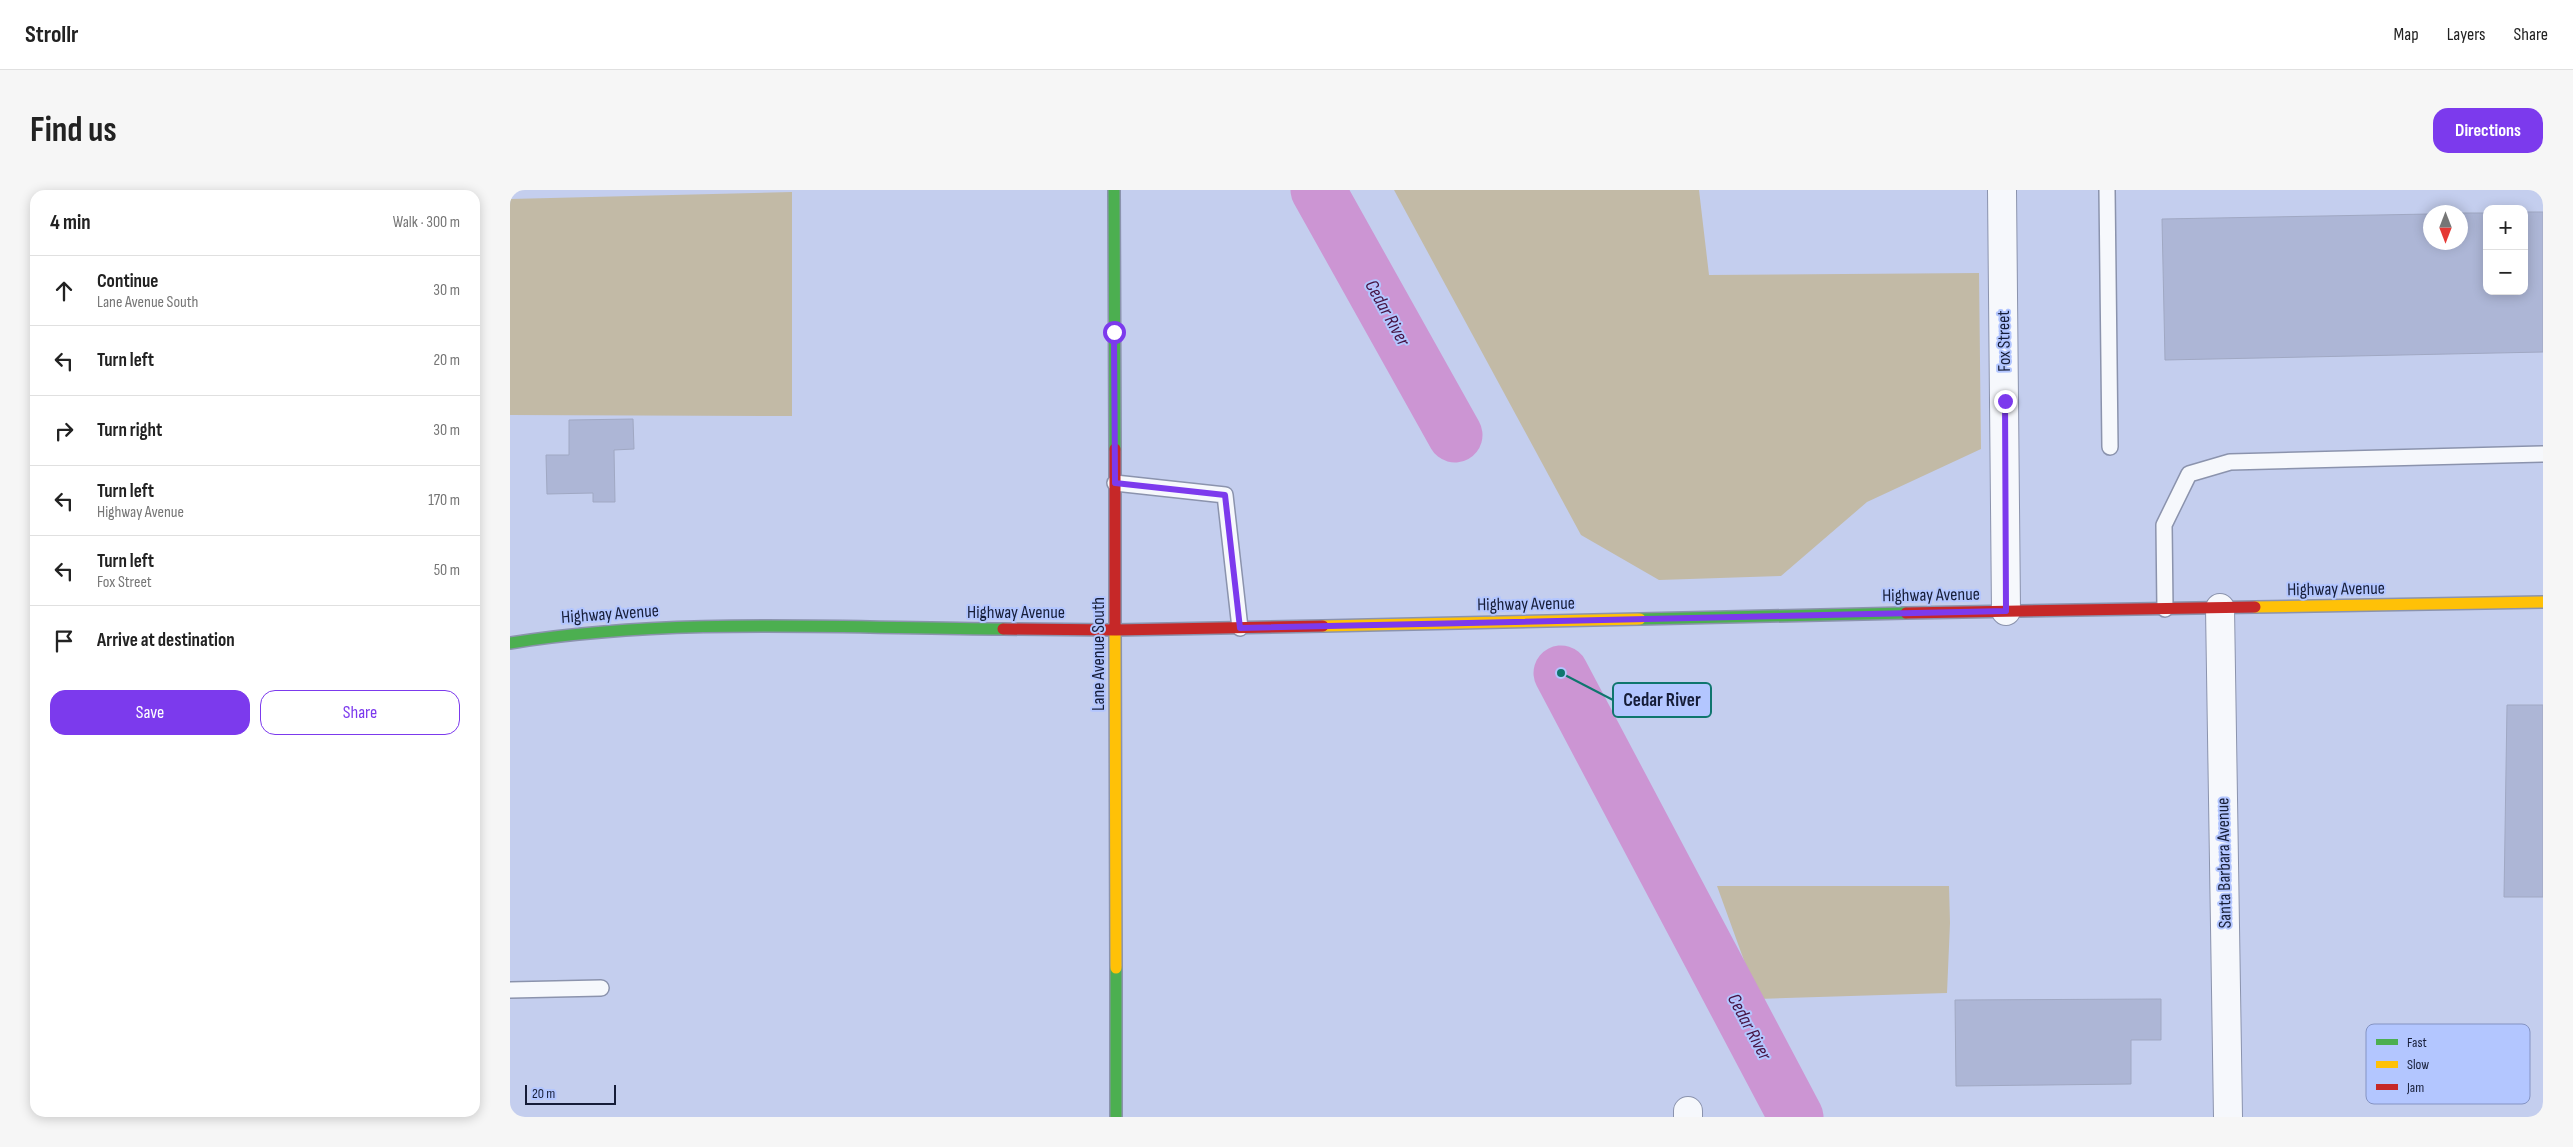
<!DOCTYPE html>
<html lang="en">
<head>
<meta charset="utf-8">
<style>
	body { margin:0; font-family:"Sofia Sans Condensed",sans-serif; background:#f6f6f6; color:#222 }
	.controls { position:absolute; right:15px; top:15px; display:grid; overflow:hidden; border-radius:10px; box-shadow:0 2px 12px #0003 }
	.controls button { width:45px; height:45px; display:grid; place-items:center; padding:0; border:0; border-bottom:1px solid #e0e0e0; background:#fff; color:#222; font:25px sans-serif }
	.compass { position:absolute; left:1913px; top:15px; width:45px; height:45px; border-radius:50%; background:#fff; box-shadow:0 2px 12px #0003; rotate:180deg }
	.scale { position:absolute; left:15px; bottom:12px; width:91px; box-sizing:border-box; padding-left:5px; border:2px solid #161d38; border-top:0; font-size:14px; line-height:18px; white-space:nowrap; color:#161d38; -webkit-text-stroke:4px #b3c6ff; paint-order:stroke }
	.stop { position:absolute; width:15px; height:15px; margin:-11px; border:4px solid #7c3aed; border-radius:50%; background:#fff }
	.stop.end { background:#7c3aed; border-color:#fff; box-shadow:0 1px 5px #0008 }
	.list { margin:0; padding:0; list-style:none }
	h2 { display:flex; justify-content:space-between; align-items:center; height:65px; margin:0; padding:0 20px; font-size:21px }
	h2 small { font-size:16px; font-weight:400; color:#767676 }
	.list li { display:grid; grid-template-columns:32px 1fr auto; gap:15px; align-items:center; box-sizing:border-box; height:70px; padding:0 20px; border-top:1px solid #e0e0e0 }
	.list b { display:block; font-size:19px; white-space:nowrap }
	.list p { margin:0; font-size:16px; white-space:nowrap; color:#767676 }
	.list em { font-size:16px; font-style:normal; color:#767676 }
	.actions { display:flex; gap:10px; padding:15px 20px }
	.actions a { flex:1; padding:11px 0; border:1px solid #7c3aed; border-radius:15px; text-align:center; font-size:18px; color:#7c3aed }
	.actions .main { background:#7c3aed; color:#fff }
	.icon { flex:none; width:28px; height:28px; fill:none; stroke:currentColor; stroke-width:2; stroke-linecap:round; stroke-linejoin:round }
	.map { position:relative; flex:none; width:2033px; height:927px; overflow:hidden; border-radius:15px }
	header { display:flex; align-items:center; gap:30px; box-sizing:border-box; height:70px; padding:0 25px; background:#fff; border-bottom:1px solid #e0e0e0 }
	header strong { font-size:24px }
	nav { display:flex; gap:28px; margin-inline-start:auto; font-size:18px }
	.intro { display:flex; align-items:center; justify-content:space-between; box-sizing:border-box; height:120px; padding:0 30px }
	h1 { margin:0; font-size:35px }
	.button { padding:12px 22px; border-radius:15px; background:#7c3aed; color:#fff; font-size:18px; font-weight:700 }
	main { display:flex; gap:30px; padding:0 30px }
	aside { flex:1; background:#fff; border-radius:15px; box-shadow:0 2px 12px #0003 }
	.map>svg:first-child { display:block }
	.green { fill:#c2baa6 }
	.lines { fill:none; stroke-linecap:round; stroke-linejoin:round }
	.river { stroke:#cc95d3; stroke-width:55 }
	.building { fill:#adb6d6; stroke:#a0a8c3 }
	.lane-casing { stroke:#8b93ad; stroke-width:18 }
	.street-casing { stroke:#8b93ad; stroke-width:30 }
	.fast-casing { stroke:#8b93ad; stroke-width:14 }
	.slow-casing { stroke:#8b93ad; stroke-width:14 }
	.jam-casing { stroke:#8b93ad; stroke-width:14 }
	.lane { stroke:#f6f8fc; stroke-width:15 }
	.street { stroke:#f6f8fc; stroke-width:28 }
	.fast { stroke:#4caf50; stroke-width:11 }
	.slow { stroke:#ffc107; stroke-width:11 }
	.jam { stroke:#c62828; stroke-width:11 }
	.route { stroke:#7c3aed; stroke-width:6 }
	.labels { text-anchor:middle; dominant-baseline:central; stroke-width:4; stroke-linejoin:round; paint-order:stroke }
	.street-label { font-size:18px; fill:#161d38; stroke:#b3c6ff }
	.water-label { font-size:19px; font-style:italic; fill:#461242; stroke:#b3c6ff }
	.key { fill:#b3c6ff; stroke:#8493c3; stroke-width:1 }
	.key-label { font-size:14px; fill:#161d38 }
	.leader { fill:none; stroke:#0f766e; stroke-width:2 }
	.callout-dot { fill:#0f766e; stroke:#b3c6ff; stroke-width:2 }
	.callout { fill:#b3c6ff; stroke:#0f766e; stroke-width:2 }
	.callout-label { font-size:19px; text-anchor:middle; font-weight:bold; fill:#161d38 }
</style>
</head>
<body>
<header>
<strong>Strollr</strong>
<nav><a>Map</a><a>Layers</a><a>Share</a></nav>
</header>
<div class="intro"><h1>Find us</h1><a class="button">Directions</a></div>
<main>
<aside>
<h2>4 min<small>Walk · 300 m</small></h2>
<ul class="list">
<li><svg class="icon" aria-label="ahead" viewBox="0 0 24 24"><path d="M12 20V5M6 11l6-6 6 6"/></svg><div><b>Continue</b><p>Lane Avenue South</p></div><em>30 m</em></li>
<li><svg class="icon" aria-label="left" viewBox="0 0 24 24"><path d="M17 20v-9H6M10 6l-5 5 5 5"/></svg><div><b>Turn left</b></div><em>20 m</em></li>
<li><svg class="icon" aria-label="right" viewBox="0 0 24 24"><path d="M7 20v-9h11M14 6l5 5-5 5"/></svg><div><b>Turn right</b></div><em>30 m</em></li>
<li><svg class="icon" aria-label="left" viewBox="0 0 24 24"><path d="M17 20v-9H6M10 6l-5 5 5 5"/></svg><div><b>Turn left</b><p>Highway Avenue</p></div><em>170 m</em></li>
<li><svg class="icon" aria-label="left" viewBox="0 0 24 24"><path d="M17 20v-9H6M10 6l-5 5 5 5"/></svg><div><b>Turn left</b><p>Fox Street</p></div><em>50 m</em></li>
<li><svg class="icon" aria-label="arrive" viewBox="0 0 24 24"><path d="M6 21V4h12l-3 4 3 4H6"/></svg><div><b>Arrive at destination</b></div></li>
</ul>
<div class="actions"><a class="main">Save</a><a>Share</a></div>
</aside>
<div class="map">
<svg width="2033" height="927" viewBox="0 0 2033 927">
	<rect width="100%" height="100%" fill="#c4ceee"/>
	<path class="green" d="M 884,0 L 1189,0 L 1199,85 L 1469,83 L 1471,259 L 1357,312 L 1271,386 L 1149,390 L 1071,345 Z
		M 282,2 L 282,226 L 0,225 L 0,9 Z
		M 1207,696 L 1439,696 L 1440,733 L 1437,803 L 1248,809 Z"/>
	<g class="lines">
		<path class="river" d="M 808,0 L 945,245
			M 1051,483 L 1286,927"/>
	</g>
	<path class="building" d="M 2014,22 L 2033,22 L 2033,162 L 1655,170 L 1652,29 L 1920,24 L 1920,52 L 1950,52 L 1950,23 L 1977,23 L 1977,101 L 2014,101 Z
		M 123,229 L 124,259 L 104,260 L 105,312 L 83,312 L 83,303 L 37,304 L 36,265 L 59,265 L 59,230 Z
		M 1997,515 L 2033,515 L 2033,707 L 1994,707 Z
		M 1651,809 L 1651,850 L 1621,850 L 1621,894 L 1446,896 L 1445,810 Z"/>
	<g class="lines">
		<g class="lane-casing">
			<path id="lane" d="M 1597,0 L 1600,257
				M 605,293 L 715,305 L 730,438
				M 1655,419 L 1654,335 L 1679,284 L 1720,272 L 2033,264
				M 0,800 L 91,798"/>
		</g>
		<g class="street-casing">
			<path id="street" d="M 1492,0 L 1496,421
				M 1710,418 L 1718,927
				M 1178,927 L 1178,921"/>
		</g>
		<g class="fast-casing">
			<path id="fast" d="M 604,0 L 605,259
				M 1130,429 L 1396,423
				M 0,453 C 162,427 329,438 493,439
				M 606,778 L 606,927"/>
		</g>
		<g class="slow-casing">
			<path id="slow" d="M 1745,417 L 2033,412
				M 813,436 L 1130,429
				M 605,438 L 606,778"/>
		</g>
		<g class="jam-casing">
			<path id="jam" d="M 605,259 L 605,438
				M 1396,423 L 1745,417
				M 493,439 L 606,440 L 813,436"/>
		</g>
		<use href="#lane" class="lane"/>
		<use href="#street" class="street"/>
		<use href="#fast" class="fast"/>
		<use href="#slow" class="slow"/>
		<use href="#jam" class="jam"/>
	</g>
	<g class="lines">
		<path class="route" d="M 604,142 L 605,293 L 715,305 L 730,438 L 1496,421 L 1495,211"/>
	</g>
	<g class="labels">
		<g class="street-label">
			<text transform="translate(1494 151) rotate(-91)">Fox Street</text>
			<text transform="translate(1826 399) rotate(-1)">Highway Avenue</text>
			<text transform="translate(1421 405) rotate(-1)">Highway Avenue</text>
			<text transform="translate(1016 414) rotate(-1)">Highway Avenue</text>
			<text x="506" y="422">Highway Avenue</text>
			<text transform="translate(100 424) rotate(-4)">Highway Avenue</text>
			<text transform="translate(588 464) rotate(-90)">Lane Avenue South</text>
			<text transform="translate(1714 673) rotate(-91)">Santa Barbara Avenue</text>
		</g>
		<g class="water-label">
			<text transform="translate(877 123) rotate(61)">Cedar River</text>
			<text transform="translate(1239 837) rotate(62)">Cedar River</text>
		</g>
	</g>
	<rect x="1856" y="834" width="164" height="80" rx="8" class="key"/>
	<rect x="1866" y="849" width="22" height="6" fill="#4caf50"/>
	<rect x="1866" y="871" width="22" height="7" fill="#ffc107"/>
	<rect x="1866" y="894" width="22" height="6" fill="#c62828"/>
	<g class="key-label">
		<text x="1897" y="857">Fast</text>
		<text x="1897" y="879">Slow</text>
		<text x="1897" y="902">Jam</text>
	</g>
	<path class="leader" d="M1051 483L1103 510"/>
	<circle class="callout-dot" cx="1051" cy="483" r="5"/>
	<rect class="callout" x="1103" y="493" width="98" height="34" rx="5"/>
	<g class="callout-label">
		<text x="1152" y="516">Cedar River</text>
	</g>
</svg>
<div class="controls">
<button>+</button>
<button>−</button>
</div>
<svg class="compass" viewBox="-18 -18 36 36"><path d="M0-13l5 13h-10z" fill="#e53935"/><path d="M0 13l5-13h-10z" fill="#767676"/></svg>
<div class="scale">20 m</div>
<div class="stop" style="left:604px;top:142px"></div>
<div class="stop end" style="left:1495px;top:211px"></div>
</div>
</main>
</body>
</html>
